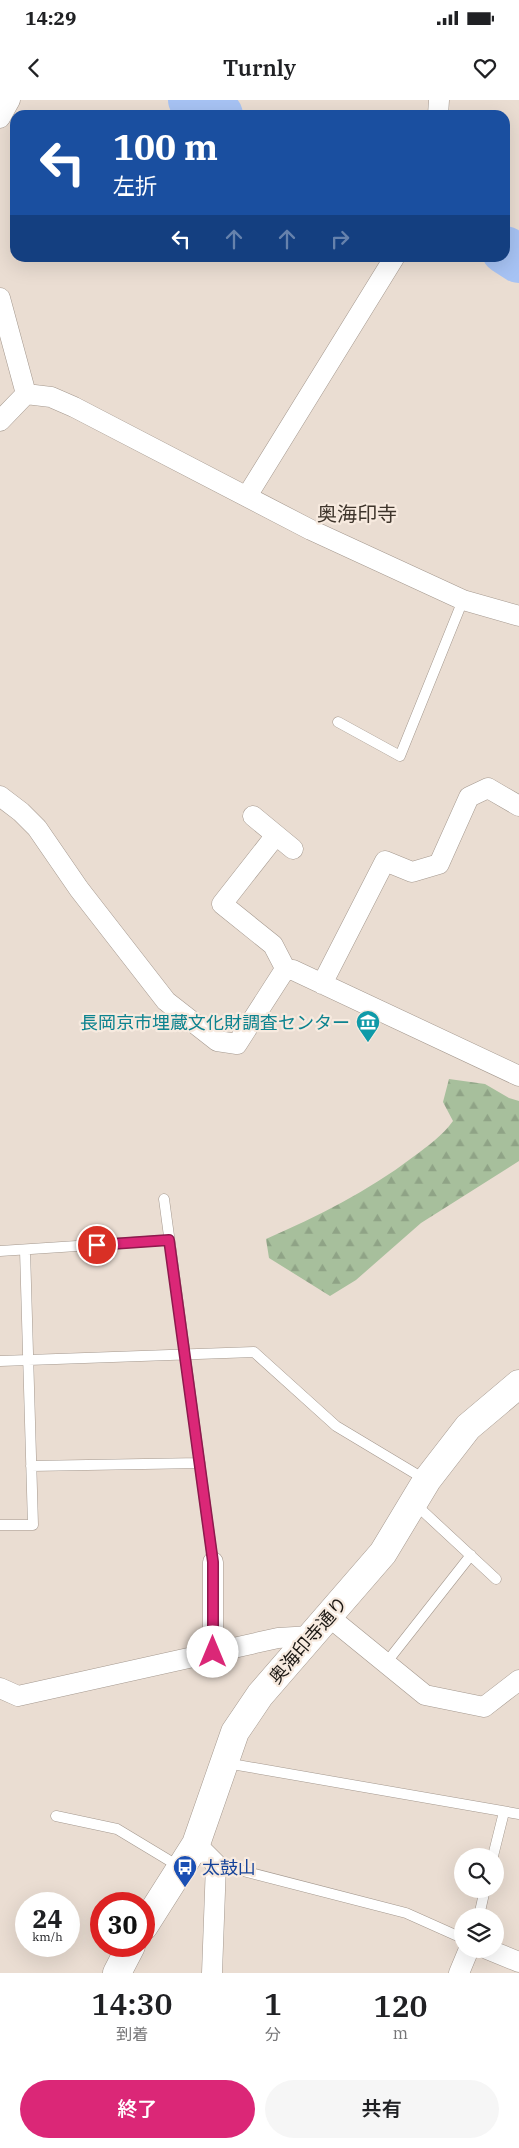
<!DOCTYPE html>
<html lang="ja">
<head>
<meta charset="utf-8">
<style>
  body { margin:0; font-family:"IBM Plex Serif","Noto Sans JP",serif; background:#f6f6f6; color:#202124; height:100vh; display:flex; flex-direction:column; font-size:19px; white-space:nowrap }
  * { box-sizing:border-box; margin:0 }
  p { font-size:16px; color:#757577 }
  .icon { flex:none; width:28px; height:28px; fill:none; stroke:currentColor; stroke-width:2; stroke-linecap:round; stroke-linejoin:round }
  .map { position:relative; height:1873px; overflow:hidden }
  .panel { display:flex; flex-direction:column; background:#fff; flex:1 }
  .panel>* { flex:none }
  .hud { position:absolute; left:10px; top:10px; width:500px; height:152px; border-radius:15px; box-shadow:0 5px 20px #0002; background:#1a4fa0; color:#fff; overflow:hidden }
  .buttons { position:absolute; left:454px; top:1748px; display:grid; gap:10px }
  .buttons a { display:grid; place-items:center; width:50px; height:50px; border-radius:50%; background:#fff; box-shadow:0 5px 20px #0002; font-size:25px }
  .speed { position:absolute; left:15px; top:1792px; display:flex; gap:10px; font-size:25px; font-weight:700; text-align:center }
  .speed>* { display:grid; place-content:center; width:65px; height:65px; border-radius:50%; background:#fff; box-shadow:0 5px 20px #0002; line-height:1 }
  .speed small { font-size:12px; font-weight:400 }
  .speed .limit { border:8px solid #d22; background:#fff; color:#111 }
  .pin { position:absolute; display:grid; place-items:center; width:42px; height:42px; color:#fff; margin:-21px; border:2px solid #fff; border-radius:50%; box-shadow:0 1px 5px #0007 }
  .me { position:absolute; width:55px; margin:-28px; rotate:0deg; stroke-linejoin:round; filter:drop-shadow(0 0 4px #0008) }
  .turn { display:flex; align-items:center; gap:18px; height:105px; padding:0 20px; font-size:22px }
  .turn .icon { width:65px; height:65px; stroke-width:2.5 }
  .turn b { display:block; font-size:35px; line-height:42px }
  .lanes { display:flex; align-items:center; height:48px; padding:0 20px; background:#0003; justify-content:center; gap:25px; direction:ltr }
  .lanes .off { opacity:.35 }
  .eta { display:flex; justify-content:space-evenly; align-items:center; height:85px; text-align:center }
  .eta b { font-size:30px; font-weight:600; line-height:35px }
  .primary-button { display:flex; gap:10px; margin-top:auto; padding:10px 20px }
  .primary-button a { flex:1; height:58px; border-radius:30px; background:#db2777; color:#fff; font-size:20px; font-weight:600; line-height:58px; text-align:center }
  .primary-button a+a { background:#f6f6f6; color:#202124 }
  .status { display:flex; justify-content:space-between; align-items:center; height:35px; padding:0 25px; background:#fff; direction:ltr }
  .status svg { height:14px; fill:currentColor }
  header { display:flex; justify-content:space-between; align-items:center; height:65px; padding:0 20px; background:#fff; font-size:22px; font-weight:600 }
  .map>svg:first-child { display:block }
  .forest { fill:url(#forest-firs) }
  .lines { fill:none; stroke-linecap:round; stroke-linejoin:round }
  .river { stroke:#a7c3f4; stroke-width:48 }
  .lane-casing { stroke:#a4988e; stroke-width:11 }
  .street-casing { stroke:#a4988e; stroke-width:21 }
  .secondary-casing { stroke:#a4988e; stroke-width:29 }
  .lane { stroke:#fff; stroke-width:10 }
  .street { stroke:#fff; stroke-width:20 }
  .secondary { stroke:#fff; stroke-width:28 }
  .route-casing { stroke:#8e194d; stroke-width:12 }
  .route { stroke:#db2777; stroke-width:9 }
  .labels { text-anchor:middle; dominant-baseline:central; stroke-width:4.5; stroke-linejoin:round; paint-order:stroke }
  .culture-label { font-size:18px; fill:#0d838f; stroke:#f7eadf; text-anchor:end }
  .street-label { font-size:18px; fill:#1b1713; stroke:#f7eadf }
  .transit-label { font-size:18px; fill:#164399; stroke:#f7eadf; text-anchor:start }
  .quarter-label { font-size:20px; fill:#3e342b; stroke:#f7eadf }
</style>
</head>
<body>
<div class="status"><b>14:29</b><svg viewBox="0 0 49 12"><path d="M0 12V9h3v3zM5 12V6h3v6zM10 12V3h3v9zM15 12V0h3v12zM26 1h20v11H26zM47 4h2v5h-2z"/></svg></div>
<header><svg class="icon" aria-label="back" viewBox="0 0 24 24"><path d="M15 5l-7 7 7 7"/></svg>Turnly<svg class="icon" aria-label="heart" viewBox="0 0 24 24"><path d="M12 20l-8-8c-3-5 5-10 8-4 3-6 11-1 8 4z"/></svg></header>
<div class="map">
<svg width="519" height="1873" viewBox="0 0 519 1873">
  <defs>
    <pattern id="forest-firs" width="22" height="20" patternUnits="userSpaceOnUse" patternTransform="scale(1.25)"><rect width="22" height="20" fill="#a7bf9c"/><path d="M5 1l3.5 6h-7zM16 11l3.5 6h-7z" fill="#8fa386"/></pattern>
  </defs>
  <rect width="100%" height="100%" fill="#eaddd2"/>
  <!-- forest -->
  <path class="forest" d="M449 979 485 984 509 998 519 1001V1061L421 1123 356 1180 330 1196 269 1158 266 1139C318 1116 367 1092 413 1057 428 1046 442 1036 453 1021L443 1002Z"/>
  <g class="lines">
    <!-- river -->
    <path class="river" d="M192 0 219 15
      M505 150 519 159"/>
    <!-- lane casing -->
    <g class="lane-casing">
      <path id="lane" d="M338 622 400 656 463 500
        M164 1099 213 1462
        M0 1151 169 1140
        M0 1261 254 1252 336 1326 426 1380
        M31 1366 200 1363
        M414 1403 496 1479
        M0 1425H33L25 1150
        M386 1563 471 1455
        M226 1663 519 1714
        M56 1716 117 1729 180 1767
        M493 1756 504 1712
        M216 1764 406 1813 462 1838
        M479 1816 485 1789"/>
    </g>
    <!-- street casing -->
    <g class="street-casing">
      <path id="street" d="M438 15 439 0
        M0 18 10 0
        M0 198 26 294
        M26 294 51 297 74 307 311 430 463 500 519 516
        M0 321 26 294
        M247 396 394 158
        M0 696 21 712 37 728 79 789 166 901 217 941 237 944 282 874 286 870H293L519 976
        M253 716 293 749
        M276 735 222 804 273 845 286 870
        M322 884 385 761 412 772 439 764 469 697 488 688 519 706
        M213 1462V1552
        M328 1516 425 1595 484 1607 519 1580
        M0 1588 18 1596 278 1538 312 1536
        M196 1744 216 1764 212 1873
        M487 1849 519 1862
        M459 1873 469 1849"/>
    </g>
    <!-- secondary casing -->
    <g class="secondary-casing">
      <path id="secondary" d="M144 1826 196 1744 235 1632 260 1595 383 1453 427 1380 468 1327 519 1284
        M117 1873 131 1846"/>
    </g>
    <!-- lane -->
    <use href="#lane" class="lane"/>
    <!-- street -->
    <use href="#street" class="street"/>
    <!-- secondary -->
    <use href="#secondary" class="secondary"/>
  </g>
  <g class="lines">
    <!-- route casing -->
    <g class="route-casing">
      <path id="route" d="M97 1145 169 1140 213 1462V1552"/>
    </g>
    <!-- route -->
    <use href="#route" class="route"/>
  </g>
  <!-- icons -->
  <defs>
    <g id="museum-pin" transform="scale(1.25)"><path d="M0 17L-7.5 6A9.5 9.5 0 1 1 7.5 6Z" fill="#0f9aa8" stroke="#f7eadf"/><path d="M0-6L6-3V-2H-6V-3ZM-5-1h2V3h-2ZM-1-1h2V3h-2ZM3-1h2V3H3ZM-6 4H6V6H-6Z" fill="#fff"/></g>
    <g id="bus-pin" transform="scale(1.25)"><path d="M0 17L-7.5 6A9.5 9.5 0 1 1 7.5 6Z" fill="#1a4fb4" stroke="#f7eadf"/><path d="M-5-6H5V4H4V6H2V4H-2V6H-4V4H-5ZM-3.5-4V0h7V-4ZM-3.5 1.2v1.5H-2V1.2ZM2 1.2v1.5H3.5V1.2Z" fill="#fff"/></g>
  </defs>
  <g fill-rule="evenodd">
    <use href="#museum-pin" x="368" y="922"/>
    <use href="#bus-pin" x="185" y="1767"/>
  </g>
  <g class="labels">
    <!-- culture labels -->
    <g class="culture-label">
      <text x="350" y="922">長岡京市埋蔵文化財調査センター</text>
    </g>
    <!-- street labels -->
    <g class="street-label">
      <text transform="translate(308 1540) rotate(-49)">奥海印寺通り</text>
    </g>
    <!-- transit labels -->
    <g class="transit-label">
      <text x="202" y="1767">太鼓山</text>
    </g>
    <!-- quarter labels -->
    <g class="quarter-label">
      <text x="357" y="413">奥海印寺</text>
    </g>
  </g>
</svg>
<div class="buttons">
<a><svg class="icon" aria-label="search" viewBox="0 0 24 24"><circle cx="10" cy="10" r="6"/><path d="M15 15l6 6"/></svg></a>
<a><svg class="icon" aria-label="layers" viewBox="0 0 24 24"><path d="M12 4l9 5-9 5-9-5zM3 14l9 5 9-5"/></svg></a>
</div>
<div class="speed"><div>24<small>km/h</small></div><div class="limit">30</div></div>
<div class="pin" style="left:97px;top:1145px;background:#d93025"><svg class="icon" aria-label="arrive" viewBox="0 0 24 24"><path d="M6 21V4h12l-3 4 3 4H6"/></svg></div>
<svg class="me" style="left:213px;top:1552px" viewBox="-20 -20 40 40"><circle r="19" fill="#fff"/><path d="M0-13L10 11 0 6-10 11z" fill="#db2777"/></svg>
<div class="hud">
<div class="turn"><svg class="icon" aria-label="left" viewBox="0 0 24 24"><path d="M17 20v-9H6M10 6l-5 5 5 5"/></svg><div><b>100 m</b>左折</div></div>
<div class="lanes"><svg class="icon" aria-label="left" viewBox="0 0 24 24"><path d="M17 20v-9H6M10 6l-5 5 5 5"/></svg><svg class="icon off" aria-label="ahead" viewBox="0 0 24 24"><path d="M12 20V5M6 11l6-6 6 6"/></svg><svg class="icon off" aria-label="ahead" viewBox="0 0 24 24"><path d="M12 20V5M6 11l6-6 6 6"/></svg><svg class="icon off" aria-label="right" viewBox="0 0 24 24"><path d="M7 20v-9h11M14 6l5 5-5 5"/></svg></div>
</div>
</div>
<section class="panel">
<div class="eta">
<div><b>14:30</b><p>到着</p></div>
<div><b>1</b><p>分</p></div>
<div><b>120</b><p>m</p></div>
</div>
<div class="primary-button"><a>終了</a><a>共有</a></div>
</section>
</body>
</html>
